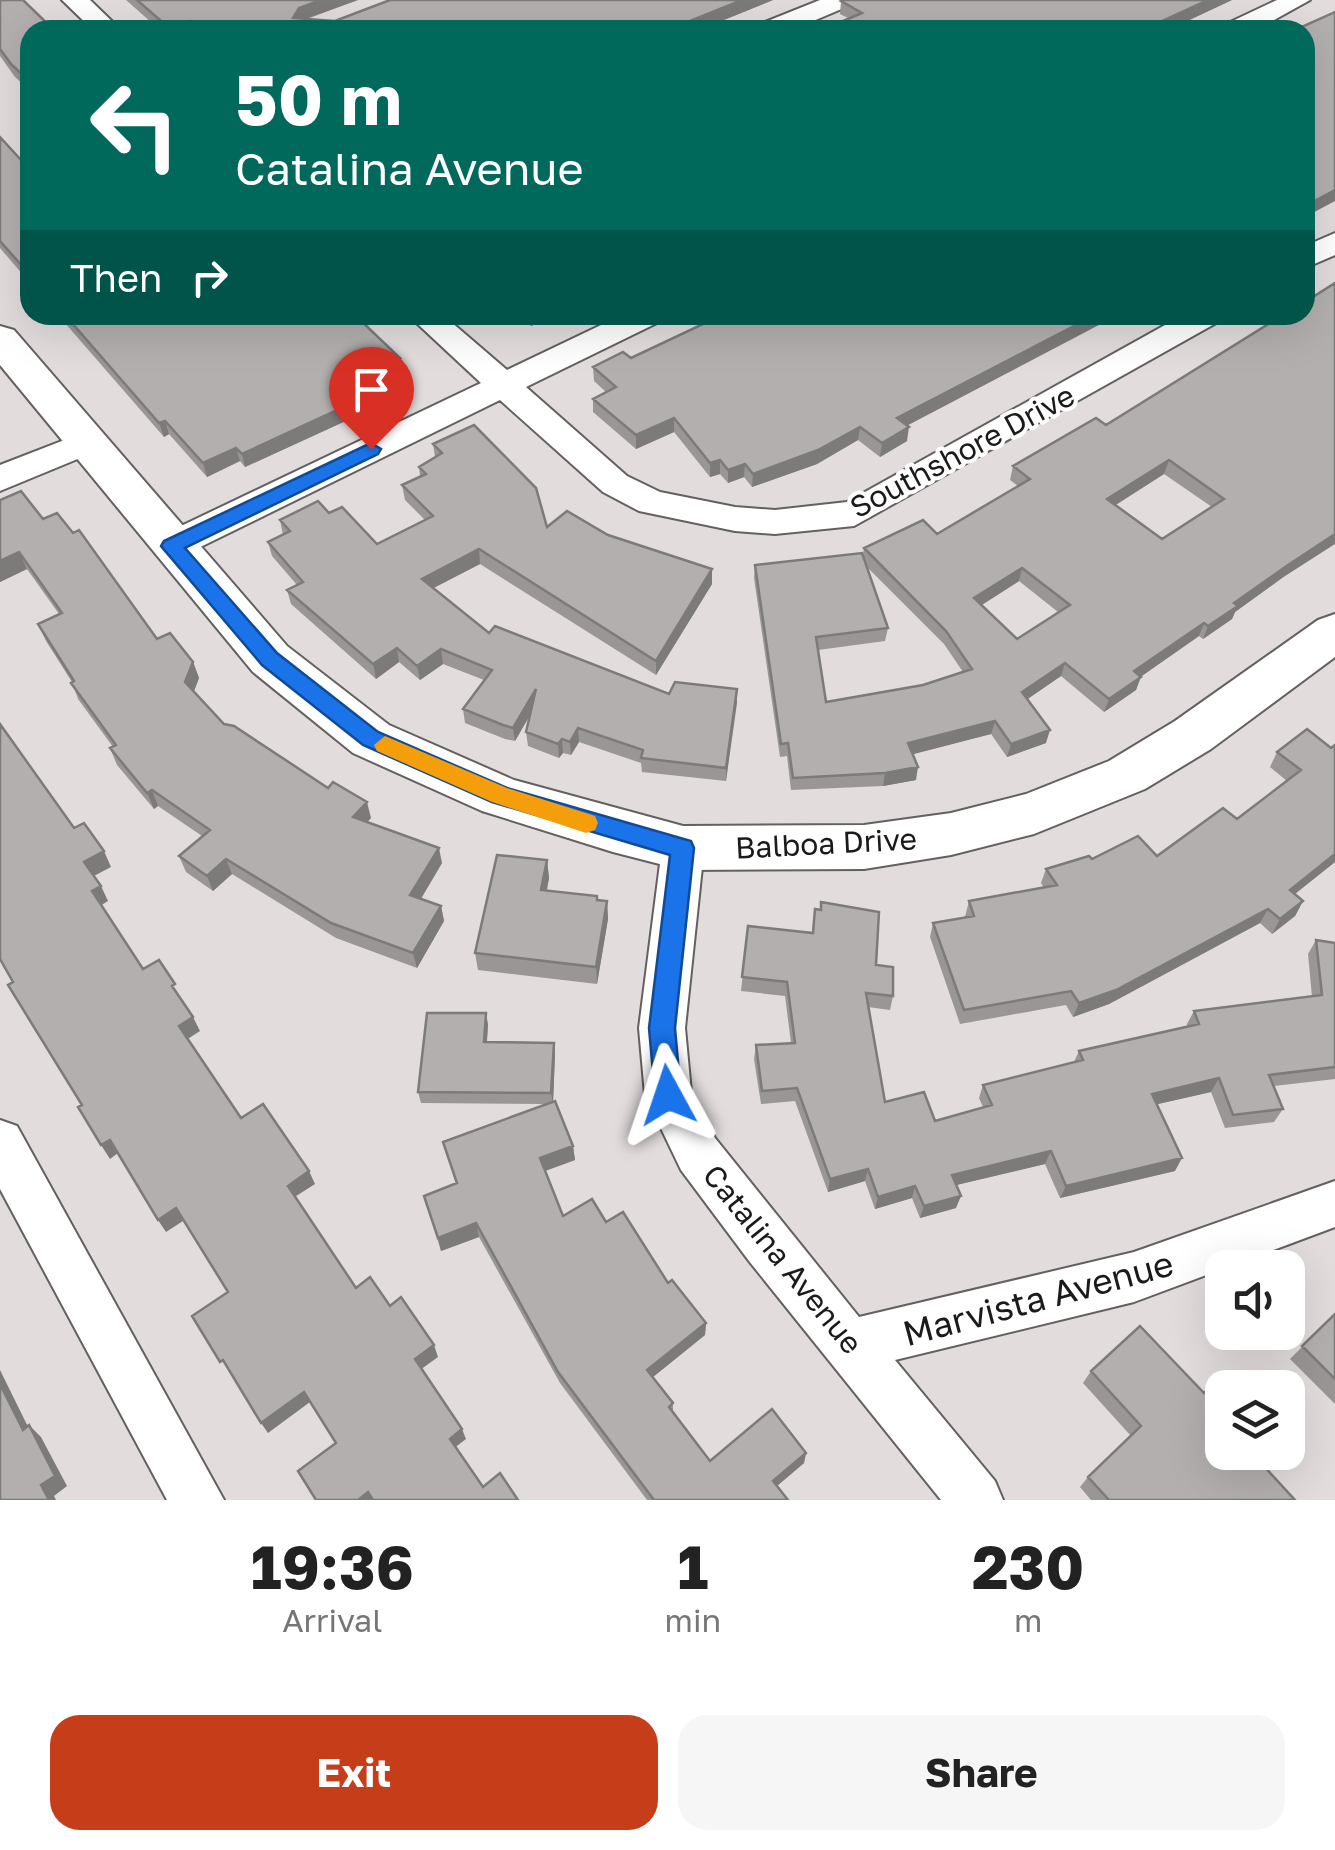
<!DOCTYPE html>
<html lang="en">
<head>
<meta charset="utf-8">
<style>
  body { margin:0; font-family:"Golos Text",sans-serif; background:#f6f6f6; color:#222; height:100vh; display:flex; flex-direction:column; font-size:38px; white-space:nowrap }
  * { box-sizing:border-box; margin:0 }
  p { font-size:32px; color:#767676 }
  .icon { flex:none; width:55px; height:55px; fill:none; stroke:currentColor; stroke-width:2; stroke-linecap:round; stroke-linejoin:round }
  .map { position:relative; height:1500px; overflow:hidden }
  .details { display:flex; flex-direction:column; background:#fff; flex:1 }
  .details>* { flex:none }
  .guide { position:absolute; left:20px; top:20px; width:1295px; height:305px; border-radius:30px; box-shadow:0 10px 40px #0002; background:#00695c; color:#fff; overflow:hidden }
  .controls { position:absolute; left:1205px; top:1250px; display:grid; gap:20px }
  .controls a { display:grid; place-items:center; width:100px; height:100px; border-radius:20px; background:#fff; box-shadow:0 10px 40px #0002; font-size:50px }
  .pin { position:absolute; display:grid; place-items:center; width:85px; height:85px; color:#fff; margin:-102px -42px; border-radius:50% 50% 50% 0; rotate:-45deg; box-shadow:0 0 10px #0007 }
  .pin .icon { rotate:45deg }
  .me { position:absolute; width:110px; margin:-55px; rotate:355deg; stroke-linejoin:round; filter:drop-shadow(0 0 8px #0008) }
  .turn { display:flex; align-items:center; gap:35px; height:210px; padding:0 50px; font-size:45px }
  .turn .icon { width:130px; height:130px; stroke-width:2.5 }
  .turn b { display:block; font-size:70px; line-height:85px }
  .then { display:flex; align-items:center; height:95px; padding:0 50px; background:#0003; gap:20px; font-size:38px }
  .eta { display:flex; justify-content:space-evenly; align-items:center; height:170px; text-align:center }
  .eta b { font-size:60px; font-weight:700; line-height:70px }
  .action { display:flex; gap:20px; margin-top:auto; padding:20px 50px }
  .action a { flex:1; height:115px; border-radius:30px; background:#c63d19; color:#fff; font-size:40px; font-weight:700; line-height:115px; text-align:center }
  .action a+a { background:#f6f6f6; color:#222 }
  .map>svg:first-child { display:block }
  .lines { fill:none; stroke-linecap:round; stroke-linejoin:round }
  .minor-casing { stroke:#64605f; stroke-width:4 }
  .tertiary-casing { stroke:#64605f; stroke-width:4 }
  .minor { fill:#fff; fill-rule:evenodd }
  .tertiary { fill:#fff; fill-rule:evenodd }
  .wall { fill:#9a9696; fill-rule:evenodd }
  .shaded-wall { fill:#7d7a7a }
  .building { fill:#b3afae; stroke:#7d7a7a; stroke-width:2.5; fill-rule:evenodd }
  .route { fill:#1a73e8; stroke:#114b97; stroke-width:2.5 }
  .slow { fill:#f59e0b }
  .labels { text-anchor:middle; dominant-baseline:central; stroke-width:8; stroke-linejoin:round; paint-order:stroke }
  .street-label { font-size:30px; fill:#1b1a19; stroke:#fff }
  .near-street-label { font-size:35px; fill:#1b1a19; stroke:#fff }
</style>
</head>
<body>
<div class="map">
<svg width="1335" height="1500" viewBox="0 0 1335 1500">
  <rect width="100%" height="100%" fill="#e2dddc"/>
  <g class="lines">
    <!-- minor casing -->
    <g class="minor-casing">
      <path id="minor" d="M62 0H90L121 30H93Z
        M820 0H855L851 5 792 30H756L760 24Z
        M1277 0H1310L1256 30H1222L1226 24Z
        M1335 233V255L1305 268V246Z
        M408 315H443L507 370 622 315H664L659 322 526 387 627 476 660 492 735 507 775 510 847 502 1183 315H1223L1218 322 854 526 775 534 735 531 639 511 603 492 500 400 184 555 171 559 158 555 153 546 158 537 481 383Z
        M85 432 97 435 102 443 97 451 0 491V465Z
        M683 831 698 836 704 848 685 1028 691 1092 715 1138 859 1317 1134 1252 1335 1181V1227L1134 1302 895 1360 995 1481 1003 1500H941L749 1261 681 1170 645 1095 639 1028 662 848 668 836Z
        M0 1120 17 1126 224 1500H167L0 1189Z"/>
    </g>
    <!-- tertiary casing -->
    <g class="tertiary-casing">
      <path id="tertiary" d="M0 326 14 330 287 646 389 725 514 780 683 826 864 825 951 813 1026 794 1109 761 1175 721 1318 620 1335 614V657L1211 749 1145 789 1034 834 951 855 864 869 683 870 613 852 482 811 353 753 253 672 0 365Z"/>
    </g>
    <!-- minor -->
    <use href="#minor" class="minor"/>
    <!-- tertiary -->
    <use href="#tertiary" class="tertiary"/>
  </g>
  <!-- wall -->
  <path class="wall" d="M0 0 30 30V91L15 77 0 56Z
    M126 0H358L307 19 335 21 390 0H773L699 30H160Z
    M1232 0 1168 30H822L848 18 840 14 841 1Z
    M0 137 30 170V283L0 248Z
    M58 315H355L402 371 378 382 387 402 245 467 240 461 207 477 169 434 164 437Z
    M482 315H511L492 324Z
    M518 315H554L531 326Z
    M1283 315 1282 578 1235 612 1232 619 1203 639 1199 636 1140 677 1136 690 1104 712 1061 676 1027 699 1046 743 1007 757 991 734 913 754 916 780 883 786 791 790 787 756 780 757 754 578 755 565 863 554 864 548 937 534 1018 486 1010 480 1013 466 1106 425ZM1164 474 1212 507 1162 539 1116 505ZM867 567 944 644 963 672 923 685 826 702 818 650 885 641 888 628ZM1019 581 1058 612 1017 639 981 605Z
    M593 367 907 425V441L880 457 858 440 817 464 752 487 744 477 728 483 720 474 710 477 674 432 636 449 593 412V399L606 392 594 381Z
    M433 444 547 527 608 535 712 569V584L656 675 480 564 433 588 489 633 669 694 737 689 726 781 642 772 641 763 579 742 571 755 563 753 559 758 528 746 526 732 530 715 515 741 505 739 465 723 463 709 484 680 443 664 420 680 399 662 376 679 291 604 287 590 297 585 272 556 268 542 283 535 280 520 329 513 377 544 425 520 405 500 402 485 420 476 419 467 435 457Z
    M0 500 43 519 157 639 193 662 199 678 194 691 224 724 371 818 367 822 442 863 421 899 441 906 444 921 417 968 336 938 232 874 213 891 186 872 179 856 202 836 158 806 154 809 117 765 110 748 113 747 78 699 72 682 46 641 38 624 59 614 27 569 0 582Z
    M1307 729 1335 862 1295 894 1303 901 1295 916 1272 934 1260 923 1109 1004 1073 1017 1066 1005 960 1024 930 937 933 923 965 917 969 901 1044 888 1041 883 1046 869 1092 859 1157 856 1237 819 1287 781 1270 767 1277 752Z
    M547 860 549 878 547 891 607 901 608 919 597 984 478 970 475 953Z
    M815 909 876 965 893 996 890 1010 868 1007 885 1102 935 1121 983 1107 979 1098 983 1085 1074 1062 1079 1051 1187 1026V1024L1194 1011 1312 997 1308 954 1316 940 1335 943V1079L1274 1086 1283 1109 1274 1122 1225 1128 1211 1092 1157 1104 1175 1171 1060 1198 1045 1164 956 1185V1208L920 1218 912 1198 875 1209 865 1181 828 1192 795 1101 761 1104 754 1059 756 1045 791 1043 785 996 741 991 748 926 812 933Z
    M488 1024 487 1042 554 1043 555 1054 553 1102 573 1146 575 1160 545 1171 563 1216 606 1222 706 1323 705 1335 653 1377 673 1403V1412L710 1461 806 1453 804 1463 777 1486 788 1500H647L560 1383 479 1237 441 1251 424 1196 456 1184 443 1142 546 1104 421 1103 418 1092Z
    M1335 1314V1404L1290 1359Z
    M1091 1371 1222 1452 1295 1500H1091L1080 1487 1088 1477 1131 1436 1083 1383Z"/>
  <!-- shaded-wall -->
  <path class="shaded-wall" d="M321 0H358L302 20 293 18 299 8Z
    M742 0H773L699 30H668Z
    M1208 0H1232L1168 30H1143Z
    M190 21 193 30H169L168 27Z
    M1335 190V201L1305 217V206Z
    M491 315H511L492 324Z
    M530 315H554L531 326Z
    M1095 315H1118L895 432 897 418Z
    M400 358 402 371 371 386 368 372Z
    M385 388 387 402 245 467 242 454Z
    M674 418V432L636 449V435Z
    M165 421 169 434 164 437 159 423Z
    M860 427 858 440 817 464 752 487 753 474Z
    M909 427 907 441 880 457 882 443Z
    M236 448 240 461 207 477 203 463Z
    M720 460V474L710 477V463Z
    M1169 460 1164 474 1104 512 1107 499Z
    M745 464 744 477 728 483V470Z
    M1335 534V544L1282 578 1235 612 1232 619 1203 639 1208 626 1234 603 1288 565Z
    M479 549 480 564 424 593 422 579Z
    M19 552 27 569 0 582V561Z
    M1022 568 1019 581 971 612 974 598Z
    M712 569V584L656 675V661Z
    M1204 623 1199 636 1129 685 1134 671Z
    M397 648 399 662 376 679 373 664Z
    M441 649 443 664 420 680 417 666Z
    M193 662 199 678 191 699 185 682Z
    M1065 663 1061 676 1019 705 1022 692Z
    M1141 677 1136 690 1104 712 1109 699Z
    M536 689 537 703 515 741 513 728Z
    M737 689V703L726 781V768Z
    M995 721 991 734 906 756 908 743Z
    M578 728 579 742 571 755 570 742Z
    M1050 730 1046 743 1007 757 1011 744Z
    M562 739 563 753 559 758 558 744Z
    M918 767 916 780 883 786 885 773Z
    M152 790 158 806 154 809 147 793Z
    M367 802 371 818 357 833 353 817Z
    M439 848 442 863 414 910 410 895Z
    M104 851 111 867 92 877 84 862Z
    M1335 854V862L1282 904 1290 890Z
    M226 859 232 874 213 891 207 876Z
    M547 860 549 878 543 907 541 890Z
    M101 886 108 901 100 906 92 891Z
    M607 901 608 919 597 984 596 967Z
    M1303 901 1295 916 1272 934 1280 919Z
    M441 906 444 921 417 968 413 953Z
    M1268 909 1260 923 1109 1004 1073 1017 1079 1003Z
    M486 1013 488 1024 486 1053 484 1042Z
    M193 1017 200 1031 186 1040 179 1026Z
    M554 1043 555 1054 553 1104 551 1093Z
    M1219 1078 1211 1092 1145 1107 1152 1094Z
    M110 1140 118 1153 110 1159 101 1145Z
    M573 1146 575 1160 542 1172 540 1158Z
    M1051 1151 1045 1164 948 1187 952 1175Z
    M1182 1158 1175 1171 1060 1198 1066 1186Z
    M868 1169 865 1181 828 1192 830 1179Z
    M309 1171 315 1184 293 1198 288 1186Z
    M915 1186 912 1198 875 1209 878 1197Z
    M961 1196 956 1208 920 1218 924 1206Z
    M176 1208 183 1221 166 1232 158 1220Z
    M476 1223 479 1237 441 1251 438 1238Z
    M706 1323 705 1335 648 1381 647 1370Z
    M434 1345 438 1357 420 1370 415 1359Z
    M0 1370 35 1441 23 1430 0 1384Z
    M304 1392 310 1402 268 1433 261 1423Z
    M29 1425 41 1437 67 1486 54 1496 56 1500H49L41 1485Z
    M462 1429 466 1439 453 1449 450 1439Z
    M806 1453 804 1463 771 1491 773 1481Z
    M368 1492 372 1500H358Z"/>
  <!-- building -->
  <path class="building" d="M0 0H23L54 30H30V82L11 64 0 49Z
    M137 0H321L299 8 293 18 335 21 390 0H742L668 30H201L190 21 168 27Z
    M843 0H1208L1143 30H822L862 13 841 1Z
    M1335 12V190L1305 206V30H1295Z
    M0 137 30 170V275L0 241Z
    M1335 283V534L1288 565 1234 603 1238 606 1208 626 1204 623 1134 671 1141 677 1109 699 1065 663 1022 692 1050 730 1011 744 995 721 908 743 918 767 885 773 793 778 788 743 781 744 755 565 862 553 888 628 816 637 826 702 923 685 972 669 946 631 864 548 923 520 937 534 1030 479 1013 466 1096 418 1106 425 1283 315H1305V302ZM1169 460 1224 499 1162 539 1107 499ZM1022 568 1070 605 1017 639 974 598Z
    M65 315H355L400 358 368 372 385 388 242 454 236 448 203 463 165 421 159 423Z
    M722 315H1095L897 418 909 427 882 443 860 427 818 450 753 474 745 464 728 470 720 460 710 463 674 418 636 435 593 399 616 387 593 367 623 352 631 358Z
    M474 425 536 488 547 527 567 511 608 535 712 569 656 661 479 549 422 579 489 633 495 626 669 694 675 682 737 689 726 768 641 758 643 750 578 728 570 742 562 739 558 744 526 732 536 689 513 728 503 725 463 709 492 670 441 649 417 666 397 648 373 664 287 590 303 582 268 542 290 531 280 520 318 501 329 513 342 507 377 544 433 516 402 485 426 474 419 467 442 453 433 444Z
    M21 491 43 519 57 513 73 533 79 530 157 639 170 633 193 662 185 682 224 724 234 726 328 788 333 782 367 802 353 817 439 848 410 895 441 906 413 953 331 923 226 859 207 876 179 856 210 830 152 790 147 793 110 748 116 745 71 683 74 681 38 624 62 613 19 552 0 561V500Z
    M0 724 74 828 84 823 104 851 84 862 101 886 92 891 143 969 159 960 175 984 172 986 193 1017 179 1026 241 1118 263 1104 309 1171 288 1186 356 1288 370 1277 390 1306 401 1297 434 1345 415 1359 462 1429 450 1439 483 1487 500 1473 518 1500H373L368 1492 358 1500H316L298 1471 336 1443 304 1392 261 1423 223 1360 220 1362 192 1316 228 1292 176 1208 158 1220 110 1140 101 1145 78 1107 82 1105 8 985 13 982 0 959Z
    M1307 729 1331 748 1335 745V854L1290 890 1303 901 1280 919 1268 909 1116 990 1079 1003 1071 991 964 1010 933 923 974 916 969 901 1057 885 1046 869 1089 856 1092 859 1138 836 1157 856 1223 808 1237 819 1301 770 1277 752Z
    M497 855 547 860 541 890 597 896V900L607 901 596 967 475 953Z
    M821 902 879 912 876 965 893 967V996L866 993 885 1102 924 1092 935 1121 992 1105 983 1085 1083 1060 1079 1051 1199 1024 1194 1011 1322 995 1316 940 1335 943V1067L1269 1075 1283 1109 1233 1115 1219 1078 1152 1094 1182 1158 1066 1186 1051 1151 952 1175 961 1196 924 1206 915 1186 878 1197 868 1169 830 1179 797 1088 762 1091 756 1045 795 1043 787 982 742 977 748 926 813 933 815 909 821 910Z
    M427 1013H486L484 1042 554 1043 551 1093 418 1092Z
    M555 1101 573 1146 540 1158 563 1216 592 1199 606 1222 623 1212 668 1283 672 1280 706 1323 647 1370 673 1403 669 1407 710 1461 772 1409 806 1453 773 1481 788 1500H654L558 1372 476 1223 438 1238 424 1196 457 1183 443 1142Z
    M1335 1314V1379L1302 1346Z
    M1140 1326 1204 1393 1219 1379 1227 1388H1222V1452H1251L1295 1500H1109L1088 1477 1141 1426 1091 1371Z
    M0 1384 23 1430 29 1425 55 1476 41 1485 49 1500H0Z"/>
  <!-- route -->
  <path class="route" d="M371 443 381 449 378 454 185 548 277 653 378 732 507 788 691 841 694 848 675 1028 681 1095 677 1104 668 1107 659 1104 655 1095 649 1028 670 855 492 802 363 745 262 665 161 546 164 541Z"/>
  <!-- slow -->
  <path class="slow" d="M385 736 507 788 595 816 598 823 595 830 586 833 492 802 377 751 374 745Z"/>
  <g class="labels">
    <!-- street labels -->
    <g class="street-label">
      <text transform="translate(962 451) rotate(-28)">Southshore Drive</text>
      <text transform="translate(826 843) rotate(-3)">Balboa Drive</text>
      <text transform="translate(783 1259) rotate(51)">Catalina Avenue</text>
    </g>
    <!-- near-street labels -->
    <g class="near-street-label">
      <text transform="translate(1038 1298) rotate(-15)">Marvista Avenue</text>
    </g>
  </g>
</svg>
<div class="controls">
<a><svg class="icon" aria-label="sound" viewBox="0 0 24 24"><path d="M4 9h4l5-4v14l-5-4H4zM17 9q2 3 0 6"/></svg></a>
<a><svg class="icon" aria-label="layers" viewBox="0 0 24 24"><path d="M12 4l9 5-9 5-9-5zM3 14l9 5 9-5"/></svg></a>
</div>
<div class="pin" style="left:371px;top:449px;background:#d93025"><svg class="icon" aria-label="arrive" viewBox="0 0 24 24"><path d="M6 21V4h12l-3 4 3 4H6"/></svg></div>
<svg class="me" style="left:668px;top:1095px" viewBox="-20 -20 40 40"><path d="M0-17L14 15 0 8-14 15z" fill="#1a73e8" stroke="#fff" stroke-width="4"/></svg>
<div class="guide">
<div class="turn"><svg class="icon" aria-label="left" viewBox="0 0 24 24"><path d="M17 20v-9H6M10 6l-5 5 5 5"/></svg><div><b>50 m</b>Catalina Avenue</div></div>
<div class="then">Then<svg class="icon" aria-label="right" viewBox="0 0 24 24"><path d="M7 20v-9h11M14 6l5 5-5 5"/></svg></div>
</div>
</div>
<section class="details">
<div class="eta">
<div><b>19:36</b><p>Arrival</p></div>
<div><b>1</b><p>min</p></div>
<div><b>230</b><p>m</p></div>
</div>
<div class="action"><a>Exit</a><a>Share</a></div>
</section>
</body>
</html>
